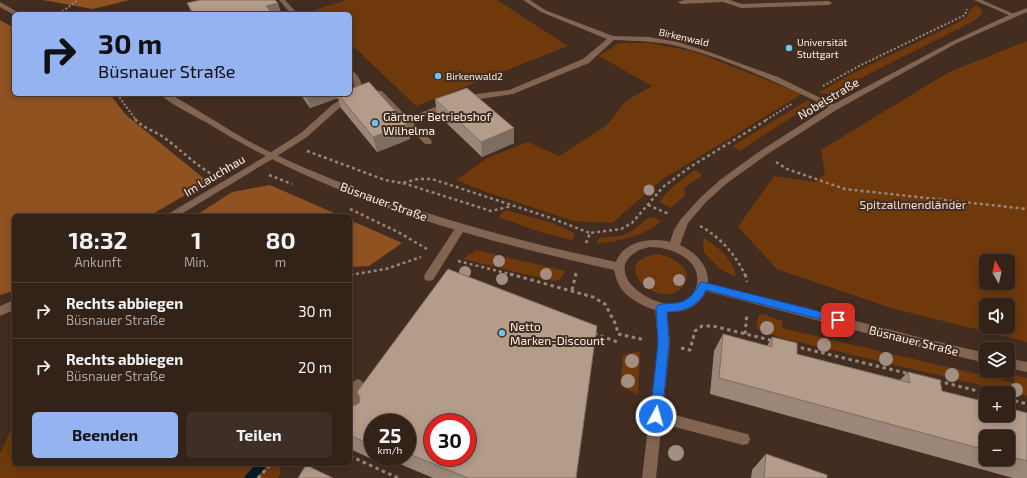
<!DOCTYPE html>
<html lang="de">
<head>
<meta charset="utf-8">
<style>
  body { margin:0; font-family:"Exo 2",sans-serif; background:#3d2f25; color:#f1f3f6; height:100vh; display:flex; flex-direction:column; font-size:15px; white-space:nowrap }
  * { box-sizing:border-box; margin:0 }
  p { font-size:13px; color:#a8a4a2 }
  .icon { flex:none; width:22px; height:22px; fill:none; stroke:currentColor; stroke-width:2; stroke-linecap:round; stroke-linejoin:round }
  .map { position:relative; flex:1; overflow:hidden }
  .details { position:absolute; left:12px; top:214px; width:340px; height:252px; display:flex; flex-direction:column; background:#322218; border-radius:6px; box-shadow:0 2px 10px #0003,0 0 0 1px #4d3f37 }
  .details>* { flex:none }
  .guide { position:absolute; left:12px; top:12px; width:340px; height:84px; border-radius:6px; box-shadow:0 2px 10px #0003,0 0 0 1px #4d3f37; background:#95b2f1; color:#111; overflow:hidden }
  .needle { width:26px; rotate:351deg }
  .fabs { position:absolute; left:979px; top:254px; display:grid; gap:8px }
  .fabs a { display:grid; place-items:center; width:36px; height:36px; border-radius:6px; background:#322218; box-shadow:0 2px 10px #0003,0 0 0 1px #4d3f37; font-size:20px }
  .speed { position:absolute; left:364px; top:414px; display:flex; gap:8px; font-size:20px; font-weight:700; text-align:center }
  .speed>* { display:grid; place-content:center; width:52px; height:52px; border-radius:50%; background:#322218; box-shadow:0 2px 10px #0003,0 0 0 1px #4d3f37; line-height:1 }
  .speed small { font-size:10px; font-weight:400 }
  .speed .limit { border:6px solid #d22; background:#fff; color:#111 }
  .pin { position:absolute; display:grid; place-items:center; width:34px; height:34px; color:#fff; margin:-17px; border-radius:8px; box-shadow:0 2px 6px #0006 }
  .me { position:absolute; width:44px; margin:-22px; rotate:6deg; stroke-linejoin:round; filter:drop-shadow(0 0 3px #0008) }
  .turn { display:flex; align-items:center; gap:14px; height:84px; padding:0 20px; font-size:18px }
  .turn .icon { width:52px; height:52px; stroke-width:2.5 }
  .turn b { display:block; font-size:28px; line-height:34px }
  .eta { display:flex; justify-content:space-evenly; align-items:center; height:68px; text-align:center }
  .eta b { font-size:24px; font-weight:700; line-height:28px }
  .action { display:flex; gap:8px; margin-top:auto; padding:8px 20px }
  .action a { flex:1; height:46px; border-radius:6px; background:#95b2f1; color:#111; font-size:16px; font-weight:700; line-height:46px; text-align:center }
  .action a+a { background:#3d2f25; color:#f1f3f6 }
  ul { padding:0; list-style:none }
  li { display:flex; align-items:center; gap:12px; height:56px; padding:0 20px; border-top:1px solid #4d3f37 }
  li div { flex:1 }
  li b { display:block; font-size:15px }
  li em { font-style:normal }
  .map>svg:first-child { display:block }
  .green { fill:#6f390b; fill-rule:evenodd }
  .forest { fill:#905221 }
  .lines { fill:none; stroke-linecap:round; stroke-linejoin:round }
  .stream { fill:#031c2a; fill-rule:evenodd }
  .path-far2 { stroke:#97867b; stroke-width:2; stroke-dasharray:2 2; stroke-linecap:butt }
  .path-far1 { stroke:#97867b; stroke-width:2.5; stroke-dasharray:3 3; stroke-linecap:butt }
  .path { stroke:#97867b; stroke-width:3; stroke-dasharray:3.5 3.5; stroke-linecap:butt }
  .service { fill:#816451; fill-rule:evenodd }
  .minor { fill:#816451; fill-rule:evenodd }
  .tertiary { fill:#816451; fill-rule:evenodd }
  .tree { fill:#a38f82 }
  .wall { fill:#9b8678; fill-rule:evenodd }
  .shaded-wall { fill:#7e6d61 }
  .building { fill:#b49c8b; stroke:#7e6d61; fill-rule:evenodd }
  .route { fill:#1a73e8; stroke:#114b97 }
  .poi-dot { fill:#6fc2f4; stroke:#422d20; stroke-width:1.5 }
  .labels { text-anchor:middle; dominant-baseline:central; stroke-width:4; stroke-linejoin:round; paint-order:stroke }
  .far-street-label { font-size:10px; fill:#fef1e8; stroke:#422d20 }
  .far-poi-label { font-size:10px; fill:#fef1e8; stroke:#422d20; text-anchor:start }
  .street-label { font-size:12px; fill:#fef1e8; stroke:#422d20 }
  .poi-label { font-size:12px; fill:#fef1e8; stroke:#422d20; text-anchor:start }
  .park-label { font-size:12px; fill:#f2dfd2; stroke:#422d20 }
</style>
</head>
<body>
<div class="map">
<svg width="1027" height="478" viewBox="0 0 1027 478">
  <rect width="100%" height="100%" fill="#422d20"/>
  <!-- green -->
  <path class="green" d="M347 0H497L568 46 416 106 350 43V14H320L315 10Z
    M976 5 982 10 981 15 972 22 829 94 818 93 853 73 959 22 968 16 969 11Z
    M1027 41V342L891 308 777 269 738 227 774 176 816 182 825 173 821 150 949 72ZM986 261H1008V283H986ZM986 305H1008V327H986Z
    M619 43H650L696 52 802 94 663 179 612 223 573 221 486 192 456 180 487 158 528 142 559 156 606 126 626 101 652 86 599 56Z
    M808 100 812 104 740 151 732 146Z
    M695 170 703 175 684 188 685 196 670 208 660 202C666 189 684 179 695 170Z
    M505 210 553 223 574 233 573 240 543 233 498 217Z
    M651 217 661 221C644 236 619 242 597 243L599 238C609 237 622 237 630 232 638 227 642 221 651 217Z
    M703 237C717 246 734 260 736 277L720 269 704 253Z
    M477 250 565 271 561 279 554 281 463 259Z
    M658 254C671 256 696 269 683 286 672 302 643 292 637 276 630 262 646 255 658 254Z
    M763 314 782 321V328L1015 383 1013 375 1027 378V396L781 338 758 329 756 327 759 315Z
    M640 351 638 394 620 386 623 355Z
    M14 423V464H281L280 474 277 478H0V454Z"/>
  <!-- forest -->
  <path class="forest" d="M43 0H129L93 9Z
    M0 20 14 28V94H110L125 114 208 182 149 216H14V291L0 295Z
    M270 185 341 216H195L232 192Z
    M350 220 402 243 369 266 350 267Z"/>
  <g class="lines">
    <!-- stream -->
    <path class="stream" d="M256 464H268L266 467 256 478H244L246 475Z"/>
    <!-- path-far2 -->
    <path class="path-far2" d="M59 14 78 0
      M823 86 861 65 965 15 967 9
      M117 94 136 120
      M766 120 793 103"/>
    <!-- path-far1 -->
    <path class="path-far1" d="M135 119C144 129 156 131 166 139 182 151 195 164 211 174
      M307 151 385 180 402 183 418 179H432L548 217 590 233
      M776 162 787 169 845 189 1027 209
      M269 175 292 184
      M403 183 491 211 512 206
      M648 205 669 214
      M350 209 398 232 427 249
      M700 226C720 237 736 255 745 275
      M586 243 590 233 621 229 632 223 663 187 690 167 768 119
      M458 261 514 275
      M350 275 386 269 421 257
      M575 275 576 273"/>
    <!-- path -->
    <path class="path" d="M510 274 593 297 605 304 616 325 618 334 645 340
      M745 274 747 282
      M350 275 355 274
      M572 290 576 274
      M594 333 617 342
      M745 334 747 314
      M794 346 910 374
      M681 348 690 350 695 331 702 326H713L774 341
      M938 381 986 393
      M1008 399 1027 404
      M350 456 398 478
      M258 478 271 464"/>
    <!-- service -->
    <path class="service" d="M279 0H285L298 14H291Z
      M523 0H530L545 10 613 36 649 37 678 42 709 52 778 77 839 107 835 109H832C784 86 729 59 677 46 656 41 635 41 614 40L589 63 513 94 460 102V98L476 94 509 90 583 59 607 39 541 12Z
      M684 0H730L742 4 829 1 832 3 829 5 741 8 723 2 681 4 678 2Z
      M350 70C358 73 361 81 363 89L382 91 408 118 445 103H451V107L412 122 431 140 432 142 431 144H425L377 95 362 92 338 109 307 137 274 158H268L267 156 268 154 301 133 332 105 355 90 353 80 350 77Z
      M461 223 466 227 433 280 429 281 425 280 424 277 425 274 458 224Z
      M358 379 362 381 364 385 361 407 367 417 366 421 361 423C346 417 348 393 354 381Z
      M656 410 743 433 748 434 750 439 748 444 743 445 656 422 651 420 650 416 651 412Z"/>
    <!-- minor -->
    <path class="minor" d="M974 0H982L1016 15 1011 16Z
      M271 153 275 156 274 158 178 216H166L168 214Z
      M14 300V310L0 316V306Z
      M661 303 665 305 667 308 670 343 656 478H642L658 343 655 308 657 305Z"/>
    <!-- tertiary -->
    <path class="tertiary" d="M0 2 19 13 20 14 14 15 0 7Z
      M1027 8V12L957 43 838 109 766 155 726 184 706 202 688 223 680 245C695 252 709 265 708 283L926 339 986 353V363L926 349 706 291C692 323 647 314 626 294 619 288 616 279 614 270 475 239 331 200 209 124 197 117 168 103 160 94H170C205 114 238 137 274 154 383 205 499 237 616 262 623 241 652 237 670 242L674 230 681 219 700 198 720 180 760 151 832 105 953 41 1011 14ZM650 247C671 247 701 259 697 284 696 290 691 298 685 301 658 315 600 274 636 252 640 249 646 248 650 247Z
      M1008 358 1027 362V372L1008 368Z"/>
  </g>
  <!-- trees -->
  <g class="tree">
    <circle cx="649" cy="190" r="5.5"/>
    <circle cx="499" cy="261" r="6"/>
    <circle cx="465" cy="272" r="6"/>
    <circle cx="546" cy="274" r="6"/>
    <circle cx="502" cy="279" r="6"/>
    <circle cx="679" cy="280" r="6"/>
    <circle cx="649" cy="283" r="6"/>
    <circle cx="767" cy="328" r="7"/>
    <circle cx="824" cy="345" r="7"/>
    <circle cx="886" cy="359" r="7"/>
    <circle cx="632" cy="361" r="7"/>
    <circle cx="952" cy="375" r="7"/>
    <circle cx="628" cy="381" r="7"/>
    <circle cx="1016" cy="390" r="7"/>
    <circle cx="676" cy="453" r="8"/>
  </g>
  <!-- wall -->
  <path class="wall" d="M187 3 281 12 273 14H192Z
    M300 94H350L407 124 410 139 377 152 341 108 338 98 310 108Z
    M435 99 514 143 482 157 437 114Z
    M723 334 767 346 772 337 797 354 900 380 908 372 942 391 1027 413V478H1013L710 394 714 351ZM986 437H1008V459H986Z
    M357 392 576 478H433L388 459 385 465 350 449V405L353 406 359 403 360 399ZM373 423H407V457H373Z
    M766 454 827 478H751L752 470Z"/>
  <!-- shaded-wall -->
  <path class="shaded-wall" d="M278 3 281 12 273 14 266 6Z
    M320 94H337L338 98 310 108 307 98Z
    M407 124 410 139 377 152 373 137Z
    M514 128V143L482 157 481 142Z
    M381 457H387L388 459 385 465Z"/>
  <!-- building -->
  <path class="building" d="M200 0H275L278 3 266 6 273 14H194L187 3Z
    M369 82 407 124 373 137 338 94H350V89Z
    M467 88 514 128 481 142 435 99Z
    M304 94H320L307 98Z
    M448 269 597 326 576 478H468L407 453V423H373V446L350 435V405L353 406 359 403 360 398 357 392ZM433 423H467V457H433Z
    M723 334 772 347V337L797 343V354L910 383 908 372 940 380 942 391 986 402V415H1008V408L1027 413V461L1008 456V437H986V450L719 378Z
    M766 454 827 475V478H764Z
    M306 465 333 478H298Z"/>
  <!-- route -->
  <path class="route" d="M703 282 838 316 841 317 843 320 841 323 838 324 706 290C699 306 684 312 667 312L669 343 662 416 660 420 656 421 652 420 650 416 658 343 656 308 658 305C663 303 668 304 674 303 687 303 694 294 700 283Z"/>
  <!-- markers -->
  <g class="poi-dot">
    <circle cx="789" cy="48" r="4"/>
    <circle cx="438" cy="76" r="4"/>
    <circle cx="375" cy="123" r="4"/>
    <circle cx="502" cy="333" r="4"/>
  </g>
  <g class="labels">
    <!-- far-street labels -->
    <g class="far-street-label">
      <text transform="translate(684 37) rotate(13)">Birkenwald</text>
    </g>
    <!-- far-poi labels -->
    <g class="far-poi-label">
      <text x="797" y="42">Universität<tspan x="797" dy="12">Stuttgart</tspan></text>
      <text x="446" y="76">Birkenwald2</text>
    </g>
    <!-- street labels -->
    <g class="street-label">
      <text transform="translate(828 98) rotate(-31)">Nobelstraße</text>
      <text transform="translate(214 175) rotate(-31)">Im Lauchhau</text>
      <text transform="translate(384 201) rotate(20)">Büsnauer Straße</text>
      <text transform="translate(914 340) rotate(14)">Büsnauer Straße</text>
    </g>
    <!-- poi labels -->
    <g class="poi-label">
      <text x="383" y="116">Gärtner Betriebshof<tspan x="383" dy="14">Wilhelma</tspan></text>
      <text x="510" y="326">Netto<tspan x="510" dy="14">Marken-Discount</tspan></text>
    </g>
    <!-- park labels -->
    <g class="park-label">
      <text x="913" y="204">Spitzallmendländer</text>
    </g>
  </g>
</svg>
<div class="fabs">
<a><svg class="needle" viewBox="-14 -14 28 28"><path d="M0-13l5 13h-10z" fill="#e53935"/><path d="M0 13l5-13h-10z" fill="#a8a4a2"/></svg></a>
<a><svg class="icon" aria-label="sound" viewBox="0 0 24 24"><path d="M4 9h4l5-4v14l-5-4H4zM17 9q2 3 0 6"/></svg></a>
<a><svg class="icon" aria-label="layers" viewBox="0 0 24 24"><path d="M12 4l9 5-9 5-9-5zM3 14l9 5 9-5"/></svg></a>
<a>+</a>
<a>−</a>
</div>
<div class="speed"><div>25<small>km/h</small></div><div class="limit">30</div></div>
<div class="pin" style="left:838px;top:320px;background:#d93025"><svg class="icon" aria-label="arrive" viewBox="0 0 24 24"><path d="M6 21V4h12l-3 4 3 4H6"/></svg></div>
<svg class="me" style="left:656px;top:416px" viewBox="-20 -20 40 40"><circle r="17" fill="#1a73e8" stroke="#fff" stroke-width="3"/><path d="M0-11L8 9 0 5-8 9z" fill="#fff"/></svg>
<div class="guide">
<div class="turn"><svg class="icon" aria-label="right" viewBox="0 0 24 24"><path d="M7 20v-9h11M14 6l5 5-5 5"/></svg><div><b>30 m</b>Büsnauer Straße</div></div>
</div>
<section class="details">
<div class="eta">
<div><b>18:32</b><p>Ankunft</p></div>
<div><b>1</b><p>Min.</p></div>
<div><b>80</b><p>m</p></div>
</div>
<ul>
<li><svg class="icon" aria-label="right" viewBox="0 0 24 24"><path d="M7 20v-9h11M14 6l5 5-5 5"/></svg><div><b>Rechts abbiegen</b><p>Büsnauer Straße</p></div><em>30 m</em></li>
<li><svg class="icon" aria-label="right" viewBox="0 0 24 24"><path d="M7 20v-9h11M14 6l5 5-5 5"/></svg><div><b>Rechts abbiegen</b><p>Büsnauer Straße</p></div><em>20 m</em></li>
</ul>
<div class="action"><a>Beenden</a><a>Teilen</a></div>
</section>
</div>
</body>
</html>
